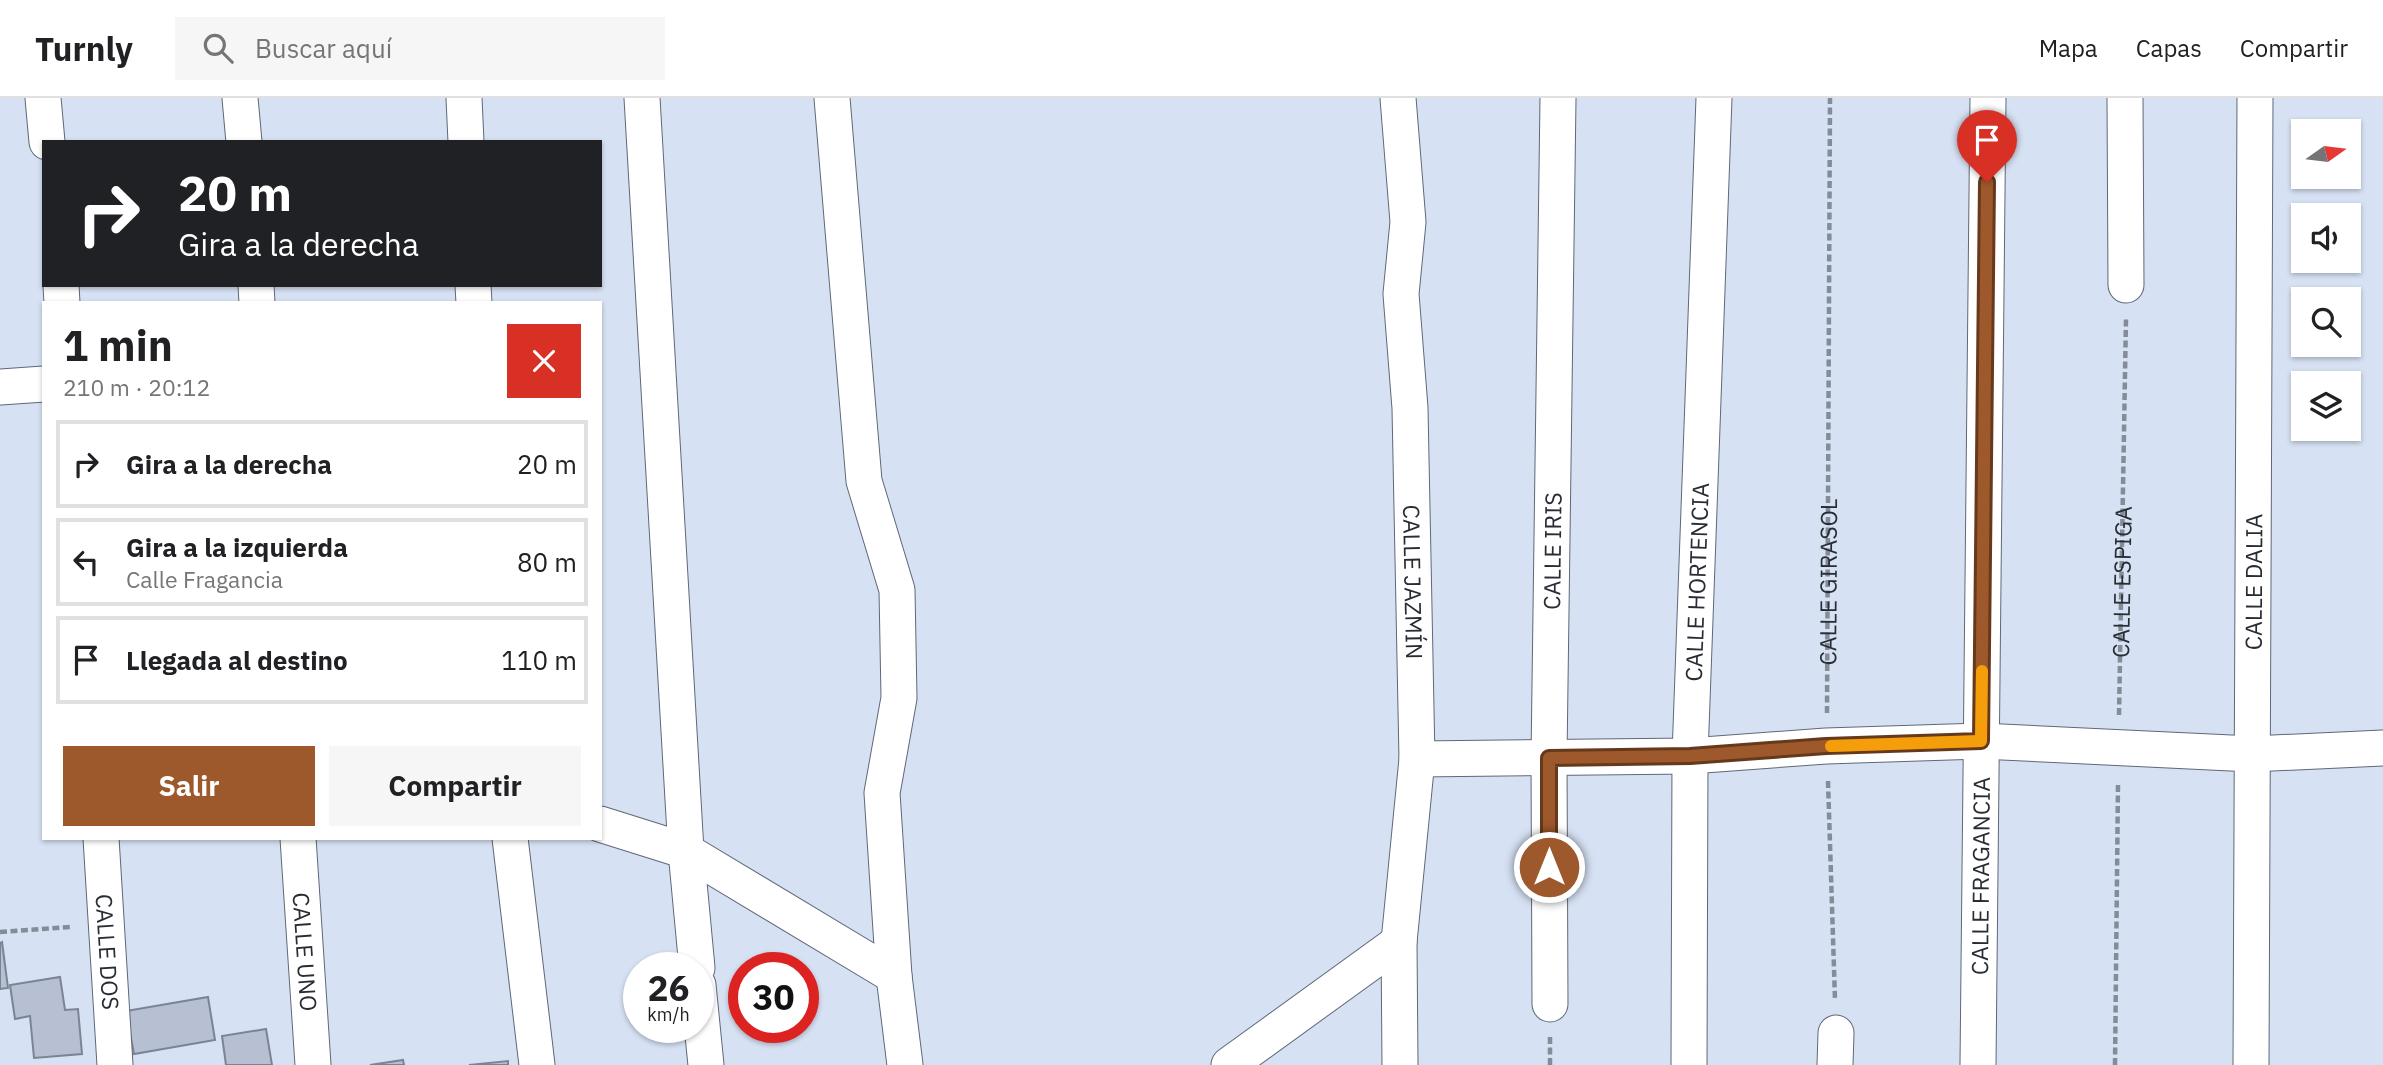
<!DOCTYPE html>
<html lang="es">
<head>
<meta charset="utf-8">
<style>
  body { margin:0; font-family:"IBM Plex Sans",sans-serif; background:#f6f6f6; color:#202124; height:100vh; display:flex; flex-direction:column; font-size:26px; white-space:nowrap }
  * { box-sizing:border-box; margin:0 }
  p { font-size:23px; color:#757577 }
  .icon { flex:none; width:38px; height:38px; fill:none; stroke:currentColor; stroke-width:2; stroke-linecap:round; stroke-linejoin:round }
  .map { position:relative; flex:1; overflow:hidden }
  .sheet { position:absolute; left:42px; top:203px; width:560px; height:539px; display:flex; flex-direction:column; background:#fff; border-radius:0px; box-shadow:0 2px 5px #0004 }
  .sheet>* { flex:none }
  .top-card { position:absolute; left:42px; top:42px; width:560px; height:147px; border-radius:0px; box-shadow:0 2px 5px #0004; background:#202124; color:#fff; overflow:hidden }
  .needle { width:46px; rotate:76deg }
  .tools { position:absolute; left:2291px; top:21px; display:grid; gap:14px }
  .tools a { display:grid; place-items:center; width:70px; height:70px; border-radius:0px; background:#fff; box-shadow:0 2px 5px #0004; font-size:35px }
  .speed { position:absolute; left:623px; top:854px; display:flex; gap:14px; font-size:35px; font-weight:700; text-align:center }
  .speed>* { display:grid; place-content:center; width:91px; height:91px; border-radius:50%; background:#fff; box-shadow:0 2px 5px #0004; line-height:1 }
  .speed small { font-size:18px; font-weight:400 }
  .speed .limit { border:10px solid #d22; background:#fff; color:#111 }
  .pin { position:absolute; display:grid; place-items:center; width:60px; height:60px; color:#fff; margin:-72px -30px; border-radius:50% 50% 50% 0; rotate:-45deg; box-shadow:0 0 7px #0007 }
  .pin .icon { rotate:45deg }
  .me { position:absolute; width:77px; margin:-38px; rotate:0deg; stroke-linejoin:round; filter:drop-shadow(0 0 5px #0008) }
  .turn { display:flex; align-items:center; gap:24px; height:147px; padding:0 21px; font-size:32px }
  .turn .icon { width:91px; height:91px; stroke-width:2.5 }
  .turn b { display:block; font-size:49px; line-height:60px }
  .round { display:grid; place-items:center; flex:none; width:74px; height:74px; border-radius:0px; background:#f6f6f6 }
  .overview { display:flex; align-items:center; justify-content:space-between; height:119px; padding:0 21px }
  h1 { font-size:42px; font-weight:800; line-height:52px }
  .action { display:flex; gap:14px; margin-top:auto; padding:14px 21px }
  .action a { flex:1; height:80px; border-radius:0px; background:#9d582b; color:#fff; font-size:28px; font-weight:800; line-height:80px; text-align:center }
  .action a+a { background:#f6f6f6; color:#202124 }
  ul { padding:0; list-style:none }
  li { display:flex; align-items:center; gap:21px; height:88px; margin:0 14px 10px; padding:0 7px; border:4px solid #e0e0e0; border-radius:0px }
  li div { flex:1 }
  li b { display:block; font-size:26px }
  li em { font-style:normal }
  header { display:flex; align-items:center; gap:42px; box-sizing:border-box; height:98px; padding:0 35px; background:#fff; border-bottom:2px solid #e0e0e0 }
  header strong { font-size:33px }
  nav { display:flex; gap:38px; margin-inline-start:auto; font-size:24px }
  .search { width:490px; height:63px; background:#f6f6f6; display:flex; align-items:center; gap:18px; box-sizing:border-box; padding:0 24px; border-radius:0px; color:#757577; font-size:26px }
  .map>svg:first-child { display:block }
  .building { fill:#b6c0d2; stroke:#7b8495; stroke-width:2 }
  .lines { fill:none; stroke-linecap:round; stroke-linejoin:round }
  .minor-casing { stroke:#5f6878; stroke-width:37 }
  .path { stroke:#858c99; stroke-width:4.5; stroke-dasharray:7 3.5; stroke-linecap:butt }
  .minor { stroke:#fff; stroke-width:35 }
  .route-casing { stroke:#66391c; stroke-width:18 }
  .route { stroke:#9d582b; stroke-width:12 }
  .slow { stroke:#f59e0b; stroke-width:12 }
  .labels { text-anchor:middle; dominant-baseline:central; stroke-width:5; stroke-linejoin:round; paint-order:stroke }
  .street-label { font-size:23px; fill:#282c33; stroke:#e5eefd }
</style>
</head>
<body>
<header>
<strong>Turnly</strong>
<div class="search"><svg class="icon" aria-label="search" viewBox="0 0 24 24"><circle cx="10" cy="10" r="6"/><path d="M15 15l6 6"/></svg>Buscar aquí</div>
<nav><a>Mapa</a><a>Capas</a><a>Compartir</a></nav>
</header>
<div class="map">
<svg width="2383" height="967" viewBox="0 0 2383 967">
  <rect width="100%" height="100%" fill="#d6e1f3"/>
  <!-- building -->
  <path class="building" d="M2 844 8 890 0 891V845Z
    M60 879 65 912 78 911 82 956 34 960 30 918 15 921 10 887Z
    M208 899 215 942 134 956 126 913Z
    M266 931 272 967H226L222 938Z
    M403 962 404 967H370Z
    M508 963V967H469Z"/>
  <g class="lines">
    <!-- minor casing -->
    <g class="minor-casing">
      <g id="minor">
        <path d="M43 0 47 44"/>
        <path d="M240 0 244 44"/>
        <path d="M464 0 466 44"/>
        <path d="M642 0 686 753 697 870"/>
        <path d="M832 0 864 383 897 492 899 600 882 695 894 878 905 967"/>
        <path id="s3" d="M1398 0 1408 124 1401 196 1410 310 1417 661 1399 844 1400 967"/>
        <path d="M2125 0 2126 187"/>
        <path d="M61 187 62 205"/>
        <path d="M256 187 257 205"/>
        <path d="M473 187 474 205"/>
        <path d="M0 289 44 286"/>
        <path d="M1417 661 1690 658 1826 648 1981 643 2252 656 2383 650"/>
        <path d="M600 726 686 753 894 878"/>
        <path id="s4" d="M101 740 115 967"/>
        <path id="s5" d="M298 740 313 967"/>
        <path d="M510 740 537 967"/>
        <path d="M698 887 706 967"/>
        <path id="s6" d="M1550 906 1549 660 1558 0"/>
        <path d="M1229 967 1399 844"/>
        <path id="s7" d="M1689 967 1690 658 1714 0"/>
        <path d="M1835 967 1836 935"/>
        <path id="s8" d="M1978 967 1988 0"/>
        <path id="s9" d="M2251 967 2255 0"/>
      </g>
    </g>
    <!-- path -->
    <g class="path">
      <path id="s1" d="M1827 615 1830 0"/>
      <path id="s2" d="M2119 617 2126 220"/>
      <path d="M1828 683 1835 902"/>
      <path d="M0 834 71 829"/>
      <path d="M1550 939V967"/>
      <path d="M2115 967 2118 685"/>
    </g>
    <!-- minor -->
    <use href="#minor" class="minor"/>
  </g>
  <g class="lines">
    <!-- route casing -->
    <g class="route-casing">
      <path id="route" d="M1549 769V660L1690 658 1826 648 1981 643 1987 84"/>
    </g>
    <!-- route -->
    <use href="#route" class="route"/>
    <!-- slow -->
    <path class="slow" d="M1831 648 1981 643 1982 573"/>
  </g>
  <g class="labels">
    <!-- street labels -->
    <g class="street-label">
      <text stroke="none"><textPath href="#s6" startOffset="453">CALLE IRIS</textPath></text>
      <text stroke="none"><textPath href="#s3" startOffset="485">CALLE JAZMÍN</textPath></text>
      <text stroke="none"><textPath href="#s7" startOffset="483">CALLE HORTENCIA</textPath></text>
      <text stroke="none"><textPath href="#s2" startOffset="133">CALLE ESPIGA</textPath></text>
      <text stroke="none"><textPath href="#s9" startOffset="483">CALLE DALIA</textPath></text>
      <text stroke="none"><textPath href="#s1" startOffset="131">CALLE GIRASOL</textPath></text>
      <text stroke="none"><textPath href="#s8" startOffset="189">CALLE FRAGANCIA</textPath></text>
      <text stroke="none"><textPath href="#s4" startOffset="114">CALLE DOS</textPath></text>
      <text stroke="none"><textPath href="#s5" startOffset="114">CALLE UNO</textPath></text>
    </g>
  </g>
</svg>
<div class="tools">
<a><svg class="needle" viewBox="-14 -14 28 28"><path d="M0-13l5 13h-10z" fill="#e53935"/><path d="M0 13l5-13h-10z" fill="#757577"/></svg></a>
<a><svg class="icon" aria-label="sound" viewBox="0 0 24 24"><path d="M4 9h4l5-4v14l-5-4H4zM17 9q2 3 0 6"/></svg></a>
<a><svg class="icon" aria-label="search" viewBox="0 0 24 24"><circle cx="10" cy="10" r="6"/><path d="M15 15l6 6"/></svg></a>
<a><svg class="icon" aria-label="layers" viewBox="0 0 24 24"><path d="M12 4l9 5-9 5-9-5zM3 14l9 5 9-5"/></svg></a>
</div>
<div class="speed"><div>26<small>km/h</small></div><div class="limit">30</div></div>
<div class="pin" style="left:1987px;top:84px;background:#d93025"><svg class="icon" aria-label="arrive" viewBox="0 0 24 24"><path d="M6 21V4h12l-3 4 3 4H6"/></svg></div>
<svg class="me" style="left:1549px;top:769px" viewBox="-20 -20 40 40"><circle r="17" fill="#9d582b" stroke="#fff" stroke-width="3"/><path d="M0-11L8 9 0 5-8 9z" fill="#fff"/></svg>
<div class="top-card">
<div class="turn"><svg class="icon" aria-label="right" viewBox="0 0 24 24"><path d="M7 20v-9h11M14 6l5 5-5 5"/></svg><div><b>20 m</b>Gira a la derecha</div></div>
</div>
<section class="sheet">
<div class="overview"><div><h1>1 min</h1><p>210 m · 20:12</p></div><a class="round" style="background:#d93025;color:#fff"><svg class="icon" aria-label="close" viewBox="0 0 24 24"><path d="M6 6l12 12M18 6L6 18"/></svg></a></div>
<ul>
<li><svg class="icon" aria-label="right" viewBox="0 0 24 24"><path d="M7 20v-9h11M14 6l5 5-5 5"/></svg><div><b>Gira a la derecha</b></div><em>20 m</em></li>
<li><svg class="icon" aria-label="left" viewBox="0 0 24 24"><path d="M17 20v-9H6M10 6l-5 5 5 5"/></svg><div><b>Gira a la izquierda</b><p>Calle Fragancia</p></div><em>80 m</em></li>
<li><svg class="icon" aria-label="arrive" viewBox="0 0 24 24"><path d="M6 21V4h12l-3 4 3 4H6"/></svg><div><b>Llegada al destino</b></div><em>110 m</em></li>
</ul>
<div class="action"><a>Salir</a><a>Compartir</a></div>
</section>
</div>
</body>
</html>
